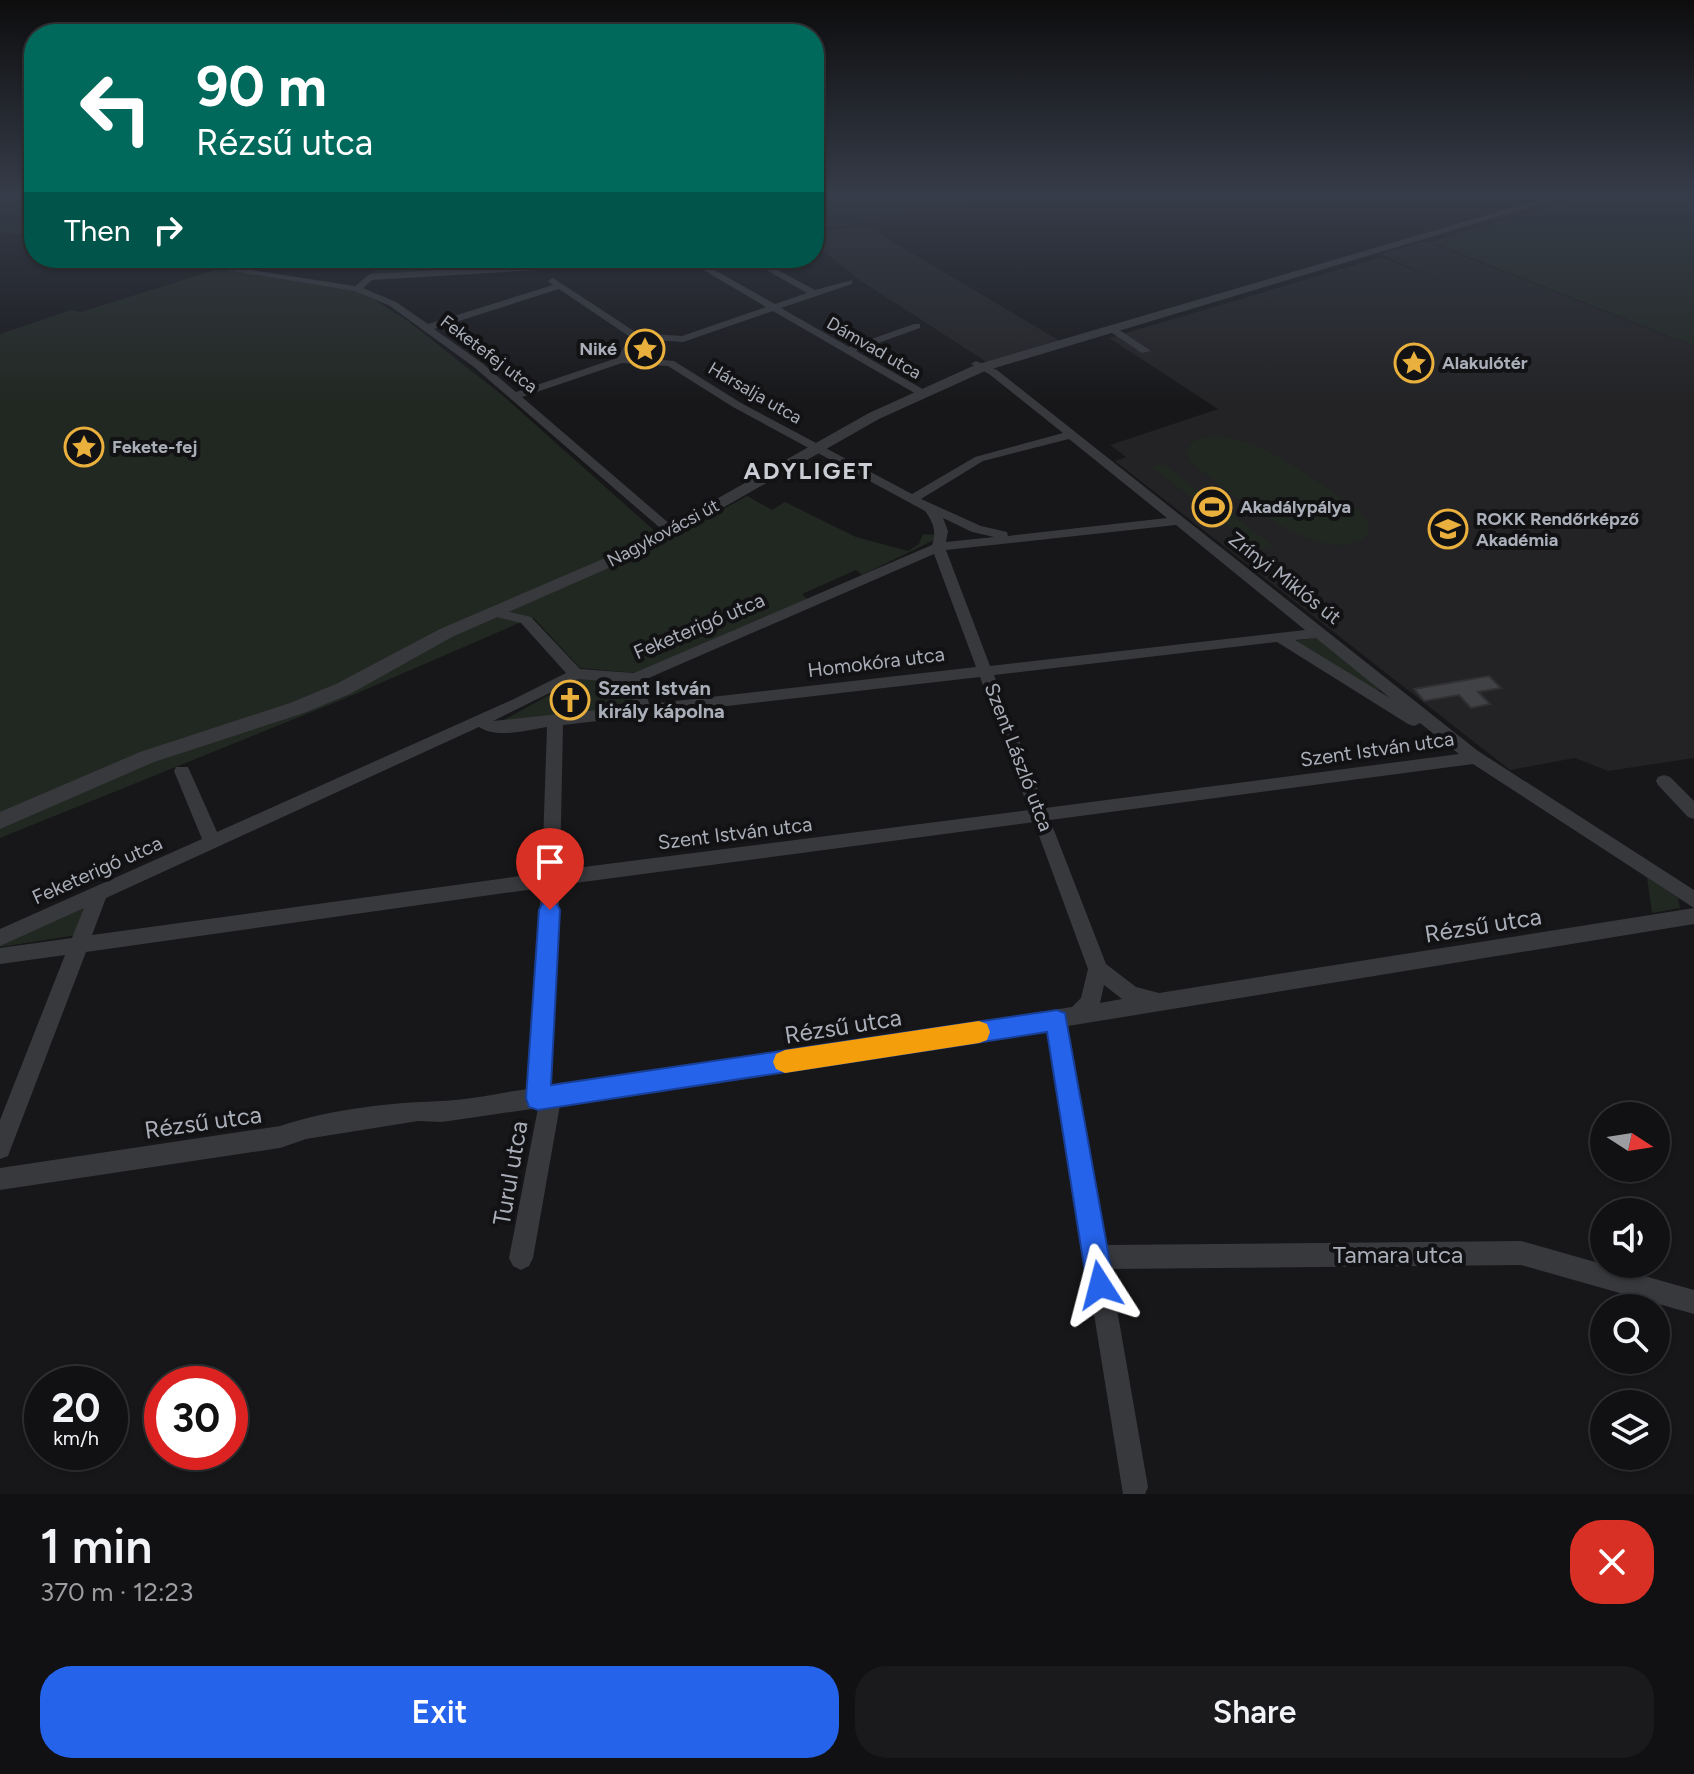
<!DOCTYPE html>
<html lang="en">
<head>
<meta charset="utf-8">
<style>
  body { margin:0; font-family:Figtree,sans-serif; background:#1a1a1c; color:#f1f3f6; height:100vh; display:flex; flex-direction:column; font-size:30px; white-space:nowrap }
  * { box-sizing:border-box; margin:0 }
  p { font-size:26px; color:#9c9da0 }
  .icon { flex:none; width:44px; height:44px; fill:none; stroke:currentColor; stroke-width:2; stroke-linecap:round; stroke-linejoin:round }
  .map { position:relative; height:1494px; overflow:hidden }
  .details { display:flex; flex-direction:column; background:#111113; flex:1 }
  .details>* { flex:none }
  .top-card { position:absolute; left:24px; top:24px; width:800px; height:244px; border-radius:32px; box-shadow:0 2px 6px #0004,0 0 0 2px #303133; background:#00695c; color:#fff; overflow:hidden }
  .needle { width:52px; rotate:102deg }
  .controls { position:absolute; left:1590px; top:1102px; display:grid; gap:16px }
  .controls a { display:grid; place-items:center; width:80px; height:80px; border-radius:50%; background:#111113; box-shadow:0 2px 6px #0004,0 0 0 2px #303133; font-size:40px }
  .speed { position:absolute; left:24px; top:1366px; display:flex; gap:16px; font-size:40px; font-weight:700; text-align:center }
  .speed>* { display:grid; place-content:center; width:104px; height:104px; border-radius:50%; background:#111113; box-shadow:0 2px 6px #0004,0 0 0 2px #303133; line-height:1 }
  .speed small { font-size:20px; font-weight:400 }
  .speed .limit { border:12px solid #d22; background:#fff; color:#111 }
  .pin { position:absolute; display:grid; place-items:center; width:68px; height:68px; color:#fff; margin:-82px -34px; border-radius:50% 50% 50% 0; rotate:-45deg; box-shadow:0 0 8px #0007 }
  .pin .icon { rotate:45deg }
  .me { position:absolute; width:88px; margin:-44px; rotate:351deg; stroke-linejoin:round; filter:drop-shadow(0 0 6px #0008) }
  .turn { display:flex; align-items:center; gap:28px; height:168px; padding:0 40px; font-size:36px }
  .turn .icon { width:104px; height:104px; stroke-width:2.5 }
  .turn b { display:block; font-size:56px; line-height:68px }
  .then { display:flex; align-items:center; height:76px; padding:0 40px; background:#0003; gap:16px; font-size:30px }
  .round { display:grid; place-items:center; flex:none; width:84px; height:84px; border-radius:32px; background:#1a1a1c }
  .headline { display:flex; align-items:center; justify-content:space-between; height:136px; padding:0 40px }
  h1 { font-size:48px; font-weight:600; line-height:60px }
  .action { display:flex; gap:16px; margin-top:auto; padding:16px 40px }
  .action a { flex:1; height:92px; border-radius:32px; background:#2563eb; color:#fff; font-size:32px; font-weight:600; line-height:92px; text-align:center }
  .action a+a { background:#1a1a1c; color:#f1f3f6 }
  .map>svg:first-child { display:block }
  .built { fill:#232325 }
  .green { fill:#212822 }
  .building { fill:#414245; stroke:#313134; stroke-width:2 }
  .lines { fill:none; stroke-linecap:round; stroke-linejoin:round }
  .minor { fill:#38393d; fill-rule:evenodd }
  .tertiary { fill:#38393d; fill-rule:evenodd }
  .route { fill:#2563eb; stroke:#184099; stroke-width:2 }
  .slow { fill:#f59e0b }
  .labels { text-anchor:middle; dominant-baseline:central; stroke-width:8; stroke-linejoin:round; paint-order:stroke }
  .far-street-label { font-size:18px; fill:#a9aeb8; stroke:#121214 }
  .far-poi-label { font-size:18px; font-weight:bold; fill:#a9aeb8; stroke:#121214; text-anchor:start }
  .street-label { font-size:20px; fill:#a9aeb8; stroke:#121214 }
  .poi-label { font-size:20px; font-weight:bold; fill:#a9aeb8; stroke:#121214; text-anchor:start }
  .far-district-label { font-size:24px; font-weight:bold; letter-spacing:2px; fill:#cacdd4; stroke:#121214 }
  .near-street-label { font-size:24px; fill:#a9aeb8; stroke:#121214 }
</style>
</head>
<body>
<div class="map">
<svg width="1694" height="1494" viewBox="0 0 1694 1494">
  <rect width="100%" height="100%" fill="#171719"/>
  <!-- built -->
  <path class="built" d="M866 226 1060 341 988 363 858 279 814 243V231Z
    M1425 241 1694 346V758L1608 771 1575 758 1510 770 1115 461 1126 457 1110 445 1218 409 1109 338 1382 257 1445 283 1380 254Z"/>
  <!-- green -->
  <path class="green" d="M0 196H34V236L0 232Z
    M814 196H995L866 223 814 229Z
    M1583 196H1694V346L1431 242Z
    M384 258H624V259L370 277Z
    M218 269 357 289 408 321 502 395 666 541 747 496 772 510 785 502 856 537 908 551 919 544 923 534 935 535 934 540 862 575 856 570 802 594 807 599 637 673 580 668 534 618 526 620 339 701 0 838V334L71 310 81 312Z
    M1211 436C1263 436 1317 483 1359 510L1369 525V532C1334 579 1223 488 1192 463L1186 452C1191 440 1200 438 1211 436Z
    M1163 464 1274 546 1261 550 1151 467Z
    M1320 637 1383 689 1371 691 1294 641Z
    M582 677 629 681 635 706 502 721Z
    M1647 877 1678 898 1680 908 1652 913Z
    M88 903 77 935 0 947V942Z"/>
  <!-- building -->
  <path class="building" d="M1489 676 1501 688 1478 692 1490 704 1471 708 1459 695 1424 701 1414 689Z"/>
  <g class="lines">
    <!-- minor -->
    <path class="minor" d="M29 239 34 240V246L26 244 25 242Z
      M152 258H173L355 286 370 274 651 258 622 265 372 280 363 288 396 302 428 324 553 285 548 281 553 278 637 333 682 336 766 307 683 258H693L775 304 807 293 745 258H755L815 290 852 280V284L781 308 849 347 914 324H920V328L856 351 926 391V395H918L773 311 683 342 638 339 628 357 674 361 741 403 912 494 975 457 1063 433 989 374 971 364 976 361 997 370 1478 751 1694 890V908L1473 764 1050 820 1106 964 1136 987 1159 993 1694 908V924L1068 1026 1106 1245 1521 1241 1694 1290V1314L1521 1265 1110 1269 1148 1487 1145 1494H1123L1048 1029 560 1105 533 1258 529 1266 521 1270 513 1266 509 1258 538 1108 442 1122 418 1121 306 1139 280 1148 0 1190V1168L280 1126C331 1109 388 1103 441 1101 470 1100 499 1093 528 1089L541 888 86 952 11 1148 8 1156 0 1159V1120L65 955 0 964V948L72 938 84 908 0 946V929L202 839 174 771 176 767H188L217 832 514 699 566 673 521 623 488 615 486 612 488 609 493 608 531 617 580 669 634 673 932 545C937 531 933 522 925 511L733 407 668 366 622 363 522 397 678 531 677 534H667L474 367 390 306 355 291ZM559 289 630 337 617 358 516 392 482 363 434 329ZM1069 439 1167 518 1008 536 1007 532 981 526 921 499 983 461ZM943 518 972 532 994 537 946 542 948 531ZM1176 525 1305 630 990 666 946 550ZM934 554 976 667 649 704 644 680ZM1316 638 1390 698 1295 640ZM1277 642 1408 724 1414 726 1420 723 1459 754 1045 808 994 675ZM980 677 1029 810 560 870 563 725ZM578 679 630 683 634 706 493 721ZM479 727C497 739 527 730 547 727L542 873 92 935 106 898ZM1034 822 1088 969 1081 998 1072 1007 549 1086 560 885ZM1104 985 1122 999 1100 1003Z
      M1112 326 1115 327 1151 351 1142 353 1109 331 1107 329Z
      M1664 775 1670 777 1694 801V819L1688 817 1658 785 1656 781 1658 777Z"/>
    <!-- tertiary -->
    <path class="tertiary" d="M1552 196H1567L985 371 879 419 645 552 452 637 350 694 304 713 154 762 0 829V812L140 752 290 703 336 684 440 629 633 546 869 413 975 365Z"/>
  </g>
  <!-- sky -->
  <linearGradient id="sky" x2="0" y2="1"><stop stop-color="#0d0d0e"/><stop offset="0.48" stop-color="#363c49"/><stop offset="1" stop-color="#363c49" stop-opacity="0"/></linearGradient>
  <rect width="1694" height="405" fill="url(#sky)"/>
  <!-- route -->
  <path class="route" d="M550 901 557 904 560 910 551 1085 1057 1010 1065 1013 1114 1285 1110 1295 1100 1299 1091 1295 1087 1285 1047 1032 538 1110 529 1107 526 1098 539 910 542 904Z"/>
  <!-- slow -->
  <path class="slow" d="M979 1021 987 1024 990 1032 987 1040 979 1043 785 1073 776 1069 773 1062 776 1054 785 1050Z"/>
  <!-- icons -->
  <defs>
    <g id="sight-ring" transform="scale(2)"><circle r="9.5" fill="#121214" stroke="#eab03d" stroke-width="1.5"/><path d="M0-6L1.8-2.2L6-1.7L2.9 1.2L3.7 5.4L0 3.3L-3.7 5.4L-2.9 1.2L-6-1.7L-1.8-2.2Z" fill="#eab03d"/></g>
    <g id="stadium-ring" transform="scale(2)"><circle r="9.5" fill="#121214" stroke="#eab03d" stroke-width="1.5"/><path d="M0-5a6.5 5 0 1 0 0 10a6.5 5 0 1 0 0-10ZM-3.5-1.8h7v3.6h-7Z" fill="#eab03d"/></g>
    <g id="school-ring" transform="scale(2)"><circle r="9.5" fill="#121214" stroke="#eab03d" stroke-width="1.5"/><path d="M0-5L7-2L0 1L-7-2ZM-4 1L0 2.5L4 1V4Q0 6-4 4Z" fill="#eab03d"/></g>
    <g id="church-ring" transform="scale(2)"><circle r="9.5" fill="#121214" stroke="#eab03d" stroke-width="1.5"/><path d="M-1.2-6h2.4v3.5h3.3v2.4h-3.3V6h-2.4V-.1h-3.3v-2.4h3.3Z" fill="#eab03d"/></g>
  </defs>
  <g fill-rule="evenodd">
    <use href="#sight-ring" x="645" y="349"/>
    <use href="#sight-ring" x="1414" y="363"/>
    <use href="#sight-ring" x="84" y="447"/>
    <use href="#stadium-ring" x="1212" y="507"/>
    <use href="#school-ring" x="1448" y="529"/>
    <use href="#church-ring" x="570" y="700"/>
  </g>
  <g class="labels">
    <!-- far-street labels -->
    <g class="far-street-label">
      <text transform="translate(874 348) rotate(30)">Dámvad utca</text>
      <text transform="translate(489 354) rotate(37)">Feketefej utca</text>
      <text transform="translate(755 393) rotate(30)">Hársalja utca</text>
      <text transform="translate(663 533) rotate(-28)">Nagykovácsi út</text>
    </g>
    <!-- far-poi labels -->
    <g class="far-poi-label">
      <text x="617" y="349" text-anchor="end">Niké</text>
      <text x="1442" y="363">Alakulótér</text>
      <text x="112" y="447">Fekete-fej</text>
      <text x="1240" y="507">Akadálypálya</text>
      <text x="1476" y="519">ROKK Rendőrképző<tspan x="1476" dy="21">Akadémia</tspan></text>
    </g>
    <!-- street labels -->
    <g class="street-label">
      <text transform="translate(1285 578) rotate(38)">Zrínyi Miklós út</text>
      <text transform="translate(699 626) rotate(-23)">Feketerigó utca</text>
      <text transform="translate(876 662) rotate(-7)">Homokóra utca</text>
      <text transform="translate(1377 749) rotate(-8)">Szent István utca</text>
      <text transform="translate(1019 757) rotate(69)">Szent László utca</text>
      <text transform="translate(735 833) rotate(-7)">Szent István utca</text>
      <text transform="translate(97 870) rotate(-24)">Feketerigó utca</text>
    </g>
    <!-- poi labels -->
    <g class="poi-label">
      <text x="598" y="688">Szent István<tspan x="598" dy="23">király kápolna</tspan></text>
    </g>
    <!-- far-district labels -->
    <g class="far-district-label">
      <text x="809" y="470">ADYLIGET</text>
    </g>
    <!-- near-street labels -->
    <g class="near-street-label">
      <text transform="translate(1483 925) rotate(-9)">Rézsű utca</text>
      <text transform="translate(843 1026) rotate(-9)">Rézsű utca</text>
      <text transform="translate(203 1122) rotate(-8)">Rézsű utca</text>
      <text transform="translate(510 1173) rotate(-80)">Turul utca</text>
      <text x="1398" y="1254">Tamara utca</text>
    </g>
  </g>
</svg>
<div class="controls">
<a><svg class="needle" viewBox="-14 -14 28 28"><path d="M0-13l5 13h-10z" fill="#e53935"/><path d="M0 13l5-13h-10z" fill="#9c9da0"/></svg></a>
<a><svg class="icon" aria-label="sound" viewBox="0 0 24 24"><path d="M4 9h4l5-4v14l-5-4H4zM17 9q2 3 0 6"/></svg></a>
<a><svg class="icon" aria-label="search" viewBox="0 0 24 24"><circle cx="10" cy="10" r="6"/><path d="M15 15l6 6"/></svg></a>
<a><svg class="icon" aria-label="layers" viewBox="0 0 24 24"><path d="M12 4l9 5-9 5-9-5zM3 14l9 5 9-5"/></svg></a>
</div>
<div class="speed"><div>20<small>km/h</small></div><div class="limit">30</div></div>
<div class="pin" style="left:550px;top:910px;background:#d93025"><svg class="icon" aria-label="arrive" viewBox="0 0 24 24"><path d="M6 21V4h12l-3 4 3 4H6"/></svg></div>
<svg class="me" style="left:1100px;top:1285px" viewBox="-20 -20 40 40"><path d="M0-17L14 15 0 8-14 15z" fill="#2563eb" stroke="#fff" stroke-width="4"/></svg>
<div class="top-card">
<div class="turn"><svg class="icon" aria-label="left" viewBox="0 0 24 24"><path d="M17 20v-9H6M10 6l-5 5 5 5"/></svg><div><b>90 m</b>Rézsű utca</div></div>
<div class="then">Then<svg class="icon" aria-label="right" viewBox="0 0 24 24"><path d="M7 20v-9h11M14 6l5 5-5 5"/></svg></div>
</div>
</div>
<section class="details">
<div class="headline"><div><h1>1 min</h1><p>370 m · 12:23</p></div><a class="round" style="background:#d93025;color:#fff"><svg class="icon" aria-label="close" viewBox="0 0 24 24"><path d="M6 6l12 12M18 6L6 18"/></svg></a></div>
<div class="action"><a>Exit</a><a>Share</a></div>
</section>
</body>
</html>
